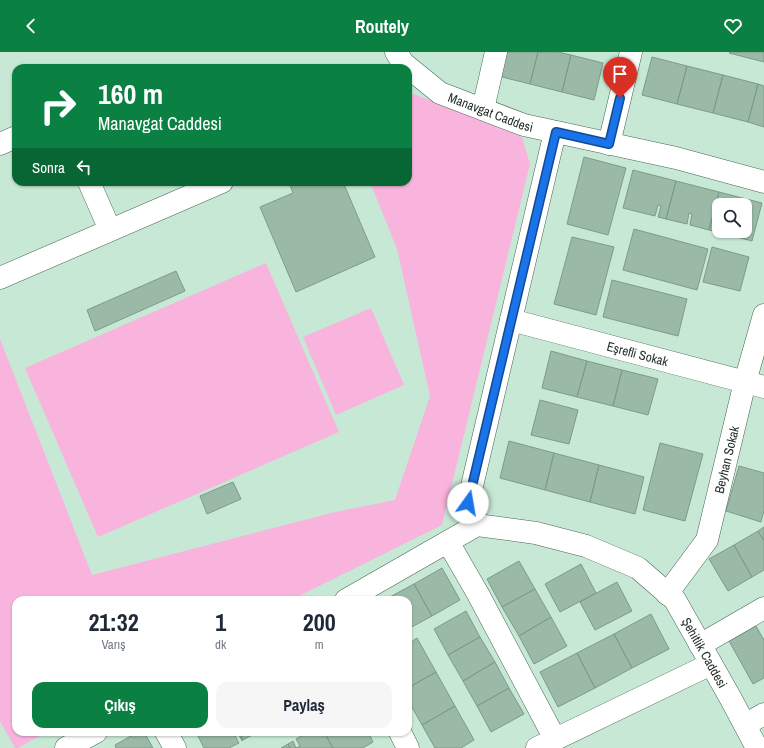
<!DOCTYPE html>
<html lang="tr">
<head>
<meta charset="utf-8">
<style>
  body { margin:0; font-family:"Archivo Narrow",sans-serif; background:#f6f6f7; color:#1f2937; height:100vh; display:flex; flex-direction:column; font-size:15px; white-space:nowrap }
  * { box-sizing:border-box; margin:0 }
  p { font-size:13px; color:#747a83 }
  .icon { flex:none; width:22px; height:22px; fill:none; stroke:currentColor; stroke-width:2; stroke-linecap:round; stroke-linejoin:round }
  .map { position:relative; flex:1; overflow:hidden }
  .details { position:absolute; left:12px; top:544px; width:400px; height:140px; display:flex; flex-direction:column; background:#fff; border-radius:12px; box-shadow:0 1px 3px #0004 }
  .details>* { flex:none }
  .hud { position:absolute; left:12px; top:12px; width:400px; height:122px; border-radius:12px; box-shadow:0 1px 3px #0004; background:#0b8043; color:#fff; overflow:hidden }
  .buttons { position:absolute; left:712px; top:146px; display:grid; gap:8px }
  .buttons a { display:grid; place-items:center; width:40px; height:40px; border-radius:8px; background:#fff; box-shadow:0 1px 3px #0004; font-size:20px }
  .pin { position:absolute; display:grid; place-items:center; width:34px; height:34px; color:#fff; margin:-41px -17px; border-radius:50% 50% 50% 0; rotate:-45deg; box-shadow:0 0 4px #0007 }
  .pin .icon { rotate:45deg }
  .me { position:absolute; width:44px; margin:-22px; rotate:13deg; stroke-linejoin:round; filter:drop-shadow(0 0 3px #0008) }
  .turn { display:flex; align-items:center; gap:14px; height:84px; padding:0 20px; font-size:18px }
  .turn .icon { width:52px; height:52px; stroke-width:2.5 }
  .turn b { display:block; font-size:28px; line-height:34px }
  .then { display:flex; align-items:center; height:38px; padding:0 20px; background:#0003; gap:8px; font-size:15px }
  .eta { display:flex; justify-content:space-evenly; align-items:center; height:68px; text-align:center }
  .eta b { font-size:24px; font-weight:800; line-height:28px }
  .primary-button { display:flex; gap:8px; margin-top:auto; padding:8px 20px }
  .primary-button a { flex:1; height:46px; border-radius:12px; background:#0b8043; color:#fff; font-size:16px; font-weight:800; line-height:46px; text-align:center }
  .primary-button a+a { background:#f6f6f7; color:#1f2937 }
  header { display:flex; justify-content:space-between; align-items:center; height:52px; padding:0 20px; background:#0b8043; color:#fff; font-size:18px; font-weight:800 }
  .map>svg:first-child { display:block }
  .green { fill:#f9b4dd }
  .building { fill:#9abaa7; stroke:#7c9c89 }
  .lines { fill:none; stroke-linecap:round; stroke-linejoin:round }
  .minor-casing { stroke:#486655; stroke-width:23 }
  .minor { stroke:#fff; stroke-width:22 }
  .route-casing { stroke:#114b97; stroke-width:10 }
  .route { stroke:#1a73e8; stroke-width:7 }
  .labels { text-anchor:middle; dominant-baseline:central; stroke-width:3; stroke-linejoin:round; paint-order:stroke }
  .street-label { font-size:13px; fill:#1f2c25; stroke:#d4f6e2 }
</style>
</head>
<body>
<header><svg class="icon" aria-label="back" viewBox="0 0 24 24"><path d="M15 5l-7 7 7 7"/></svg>Routely<svg class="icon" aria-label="heart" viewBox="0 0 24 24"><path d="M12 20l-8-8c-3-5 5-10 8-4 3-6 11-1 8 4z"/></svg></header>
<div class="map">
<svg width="764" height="696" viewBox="0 0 764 696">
  <rect width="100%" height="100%" fill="#c7e8d5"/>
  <!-- green -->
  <path class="green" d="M414 42 522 85 530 112 442 473 291 548H16V680H46L18 696H15L0 669V287L92 523 335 460 395 448 430 344 397 197 370 130H408V46Z
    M266 211 339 380 98 485 25 316Z
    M371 256 404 333 336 363 303 285Z"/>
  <!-- building -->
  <path class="building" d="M504 0H538L530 32 498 24Z
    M538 0H558L571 3 562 40 530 32Z
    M730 0H764V10L729 1Z
    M571 3 603 11 594 48 562 40Z
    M652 5 687 14 677 52 642 43Z
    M687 14 723 23 713 61 677 52Z
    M723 23 758 32 748 70 713 61Z
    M758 32 764 34V75L748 70Z
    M584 105 626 116 608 183 567 172Z
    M633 118 676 129 666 167 658 165 661 154 658 153 655 164 623 156Z
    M676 129 719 140 709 178 690 173 692 162 689 161 687 172 666 167Z
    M297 130H343L375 205 296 240 260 155 293 141 290 133Z
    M719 140 762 151 752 189 721 181V179H745V153H719L718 180 709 178Z
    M634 177 708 197 697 238 623 218Z
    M572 185 614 195 596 263 554 252Z
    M712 195 749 205 740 239 703 230Z
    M176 219 185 239 95 279 87 258Z
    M612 228 687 247 678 284 603 265Z
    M551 299 587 309 577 345 542 336Z
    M587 309 622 318 613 354 577 345Z
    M622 318 658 327 648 363 613 354Z
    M540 348 578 358 569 392 531 383Z
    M509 389 554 401 545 438 500 426Z
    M660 391 703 402 685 469 643 458Z
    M554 401 599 413 590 450 545 438Z
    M599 413 644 425 635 462 590 450Z
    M739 414 764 421V458L761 470 726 459Z
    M233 430 241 447 207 462 200 444Z
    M764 475V489L758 479Z
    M758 479 764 489V518L752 525 734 493Z
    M734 493 752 525 728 539 709 507Z
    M519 509 535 537 502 555 487 527Z
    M581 512 596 541 560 560 545 532Z
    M442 516 460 548 432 564 414 532Z
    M617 530 632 559 595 578 580 550Z
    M414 532 432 564 408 577V548L386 547Z
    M535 537 551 565 519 584 502 555Z
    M466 559 480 585 448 603 434 577Z
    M651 562 669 597 632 616 614 582Z
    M551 565 567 594 534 612 519 584Z
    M756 574 764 588V626L753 632 729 589Z
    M614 582 632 616 595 636 577 601Z
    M480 585 495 610 463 629 448 603Z
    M417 586 436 620 408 636V592Z
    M577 601 595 636 558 655 540 620Z
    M495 610 509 636 477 654 463 629Z
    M436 620 455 654 422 673 408 648V636Z
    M509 636 524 662 491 680 477 654Z
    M455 654 474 688 461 696H435L422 673Z
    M138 680H144L153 696H116L115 693Z
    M196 680H239L243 688 242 689 239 683 235 684 239 691 229 696H204Z
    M239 680H258L243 688Z
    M309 680H324L333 696H290L288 692 293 689 296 696 300 694 296 687Z
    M324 680H368L373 690 363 696H333Z
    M288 692 290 696H281Z"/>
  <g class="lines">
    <!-- minor casing -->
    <g class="minor-casing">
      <g id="minor">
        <path id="s1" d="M396 0 403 11 440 41 524 73 676 106 764 130"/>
        <path d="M483 57 496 0"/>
        <path d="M0 92 16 85"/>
        <path d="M609 92 631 0"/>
        <path d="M89 130 110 178"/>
        <path d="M0 226 222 130"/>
        <path id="s2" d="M511 268 764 335"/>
        <path d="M477 473 468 451 555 80"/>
        <path d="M448 490 478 542 555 687"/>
        <path id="s3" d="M667 542 707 488 745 330 764 263"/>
        <path id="s4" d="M346 548 477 473 536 481 586 494 638 516 675 548 731 647 757 696"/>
        <path d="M700 593 764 556"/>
        <path d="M745 673 764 662"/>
        <path d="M166 680 175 696"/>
        <path d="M400 680 408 696"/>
        <path d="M66 696 96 680"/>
        <path d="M537 696 711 612"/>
      </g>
    </g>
    <!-- minor -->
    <use href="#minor" class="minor"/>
  </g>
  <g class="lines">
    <!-- route casing -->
    <g class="route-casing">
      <path id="route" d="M468 451 556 80 609 92 620 46"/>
    </g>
    <!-- route -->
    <use href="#route" class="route"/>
  </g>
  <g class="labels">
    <!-- street labels -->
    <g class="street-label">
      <text stroke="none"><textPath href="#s1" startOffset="115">Manavgat Caddesi</textPath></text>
      <text stroke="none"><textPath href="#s2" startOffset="131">Eşrefli Sokak</textPath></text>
      <text stroke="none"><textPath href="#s3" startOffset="150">Beyhan Sokak</textPath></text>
      <text stroke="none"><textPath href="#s4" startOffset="428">Şehitlik Caddesi</textPath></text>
    </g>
  </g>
</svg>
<div class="buttons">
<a><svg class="icon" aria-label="search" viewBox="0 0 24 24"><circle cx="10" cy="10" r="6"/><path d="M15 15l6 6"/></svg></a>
</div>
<div class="pin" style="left:620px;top:46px;background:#d93025"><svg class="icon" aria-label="arrive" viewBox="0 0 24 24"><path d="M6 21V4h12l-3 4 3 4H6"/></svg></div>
<svg class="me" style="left:468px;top:451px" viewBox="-20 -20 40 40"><circle r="19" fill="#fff"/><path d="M0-13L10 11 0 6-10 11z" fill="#1a73e8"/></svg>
<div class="hud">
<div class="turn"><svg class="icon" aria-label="right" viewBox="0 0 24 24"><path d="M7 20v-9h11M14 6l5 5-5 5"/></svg><div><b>160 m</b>Manavgat Caddesi</div></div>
<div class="then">Sonra<svg class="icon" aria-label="left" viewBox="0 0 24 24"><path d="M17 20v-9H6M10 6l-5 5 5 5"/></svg></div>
</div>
<section class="details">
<div class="eta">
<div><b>21:32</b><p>Varış</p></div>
<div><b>1</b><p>dk</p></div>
<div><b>200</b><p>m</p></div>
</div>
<div class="primary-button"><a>Çıkış</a><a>Paylaş</a></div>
</section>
</div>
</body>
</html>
